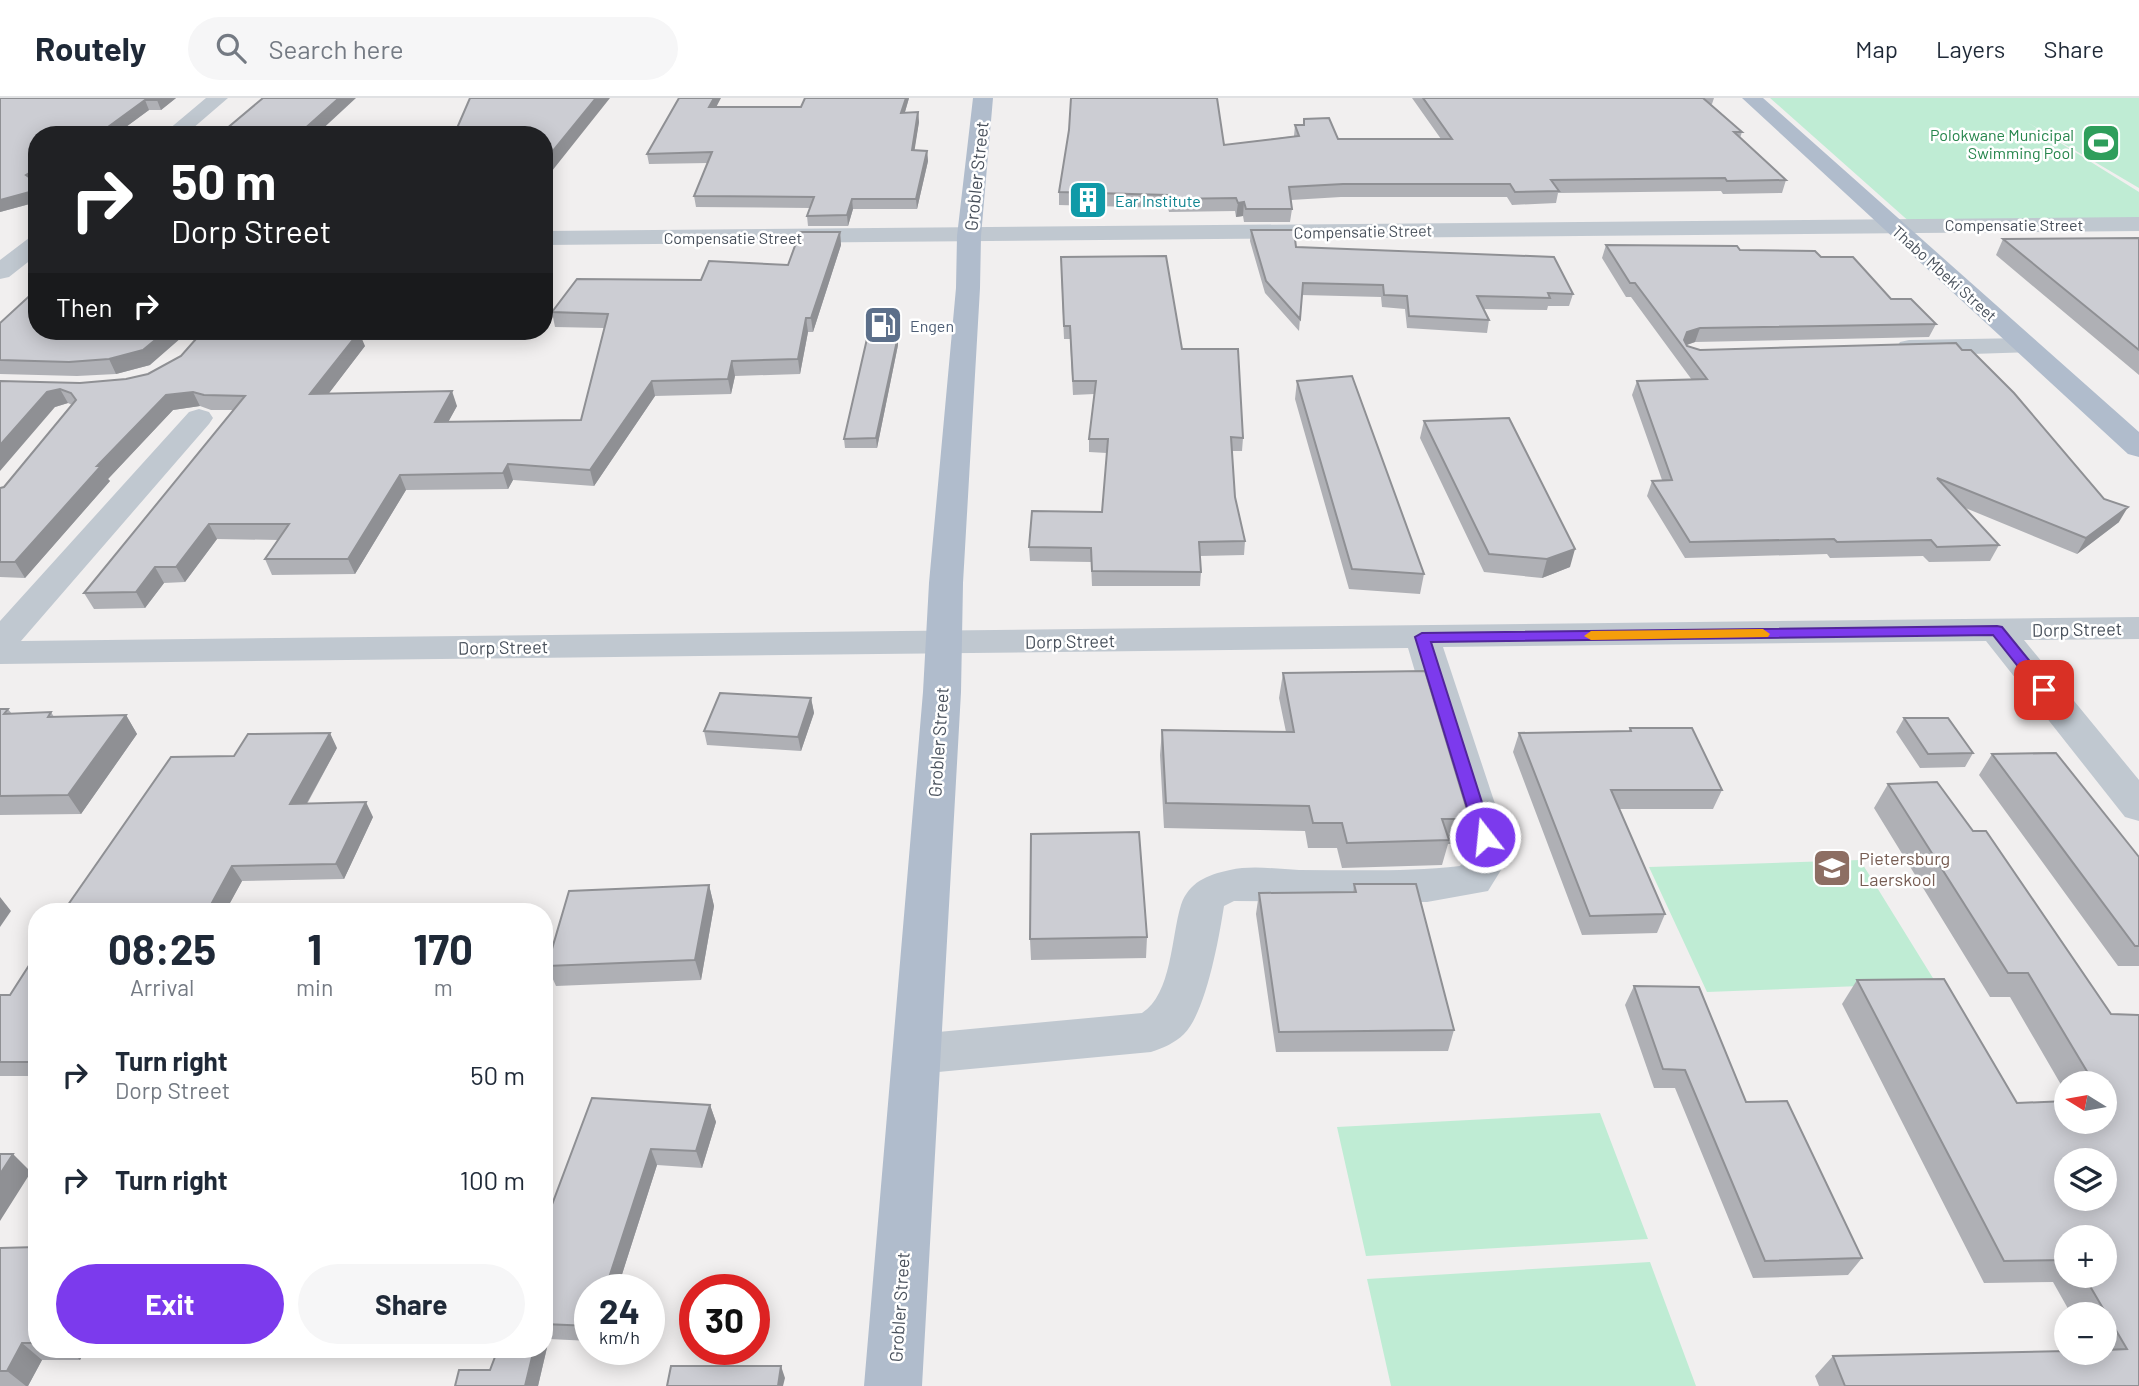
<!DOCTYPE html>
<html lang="en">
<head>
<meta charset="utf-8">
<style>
  body { margin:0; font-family:Barlow,sans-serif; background:#f6f6f7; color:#1f2937; height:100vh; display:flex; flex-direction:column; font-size:26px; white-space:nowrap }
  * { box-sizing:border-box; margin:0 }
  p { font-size:23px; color:#747a83 }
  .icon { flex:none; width:38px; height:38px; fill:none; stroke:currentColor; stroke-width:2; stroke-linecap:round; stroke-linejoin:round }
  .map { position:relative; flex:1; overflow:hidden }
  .side { position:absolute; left:28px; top:805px; width:525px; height:455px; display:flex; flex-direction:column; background:#fff; border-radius:28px; box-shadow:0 4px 18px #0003 }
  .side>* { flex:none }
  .guide { position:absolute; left:28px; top:28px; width:525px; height:214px; border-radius:28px; box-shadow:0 4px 18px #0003; background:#202124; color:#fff; overflow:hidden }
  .needle { width:46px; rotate:281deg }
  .fabs { position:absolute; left:2054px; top:973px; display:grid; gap:14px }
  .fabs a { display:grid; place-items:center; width:63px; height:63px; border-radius:50%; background:#fff; box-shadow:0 4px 18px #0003; font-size:35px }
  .speed { position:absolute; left:574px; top:1176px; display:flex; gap:14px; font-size:35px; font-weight:700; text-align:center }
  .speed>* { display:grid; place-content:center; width:91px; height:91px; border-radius:50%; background:#fff; box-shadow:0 4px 18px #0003; line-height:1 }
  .speed small { font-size:18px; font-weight:400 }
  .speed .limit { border:10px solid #d22; background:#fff; color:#111 }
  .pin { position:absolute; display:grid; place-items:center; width:60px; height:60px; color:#fff; margin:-30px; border-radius:14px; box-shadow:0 4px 10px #0006 }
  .me { position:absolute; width:77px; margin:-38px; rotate:344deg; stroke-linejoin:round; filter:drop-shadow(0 0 5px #0008) }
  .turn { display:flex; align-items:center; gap:24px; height:147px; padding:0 28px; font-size:32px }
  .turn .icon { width:91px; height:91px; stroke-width:2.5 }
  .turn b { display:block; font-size:49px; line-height:60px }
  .then { display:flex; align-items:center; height:66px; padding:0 28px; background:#0003; gap:14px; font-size:26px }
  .eta { display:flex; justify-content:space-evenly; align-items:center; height:119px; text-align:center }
  .eta b { font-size:42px; font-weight:700; line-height:49px }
  .cta { display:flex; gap:14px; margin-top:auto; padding:14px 28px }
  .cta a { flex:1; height:80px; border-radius:42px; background:#7c3aed; color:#fff; font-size:28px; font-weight:700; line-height:80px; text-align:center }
  .cta a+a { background:#f6f6f7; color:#1f2937 }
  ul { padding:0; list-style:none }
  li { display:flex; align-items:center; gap:21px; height:105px; padding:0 28px }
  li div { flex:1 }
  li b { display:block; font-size:26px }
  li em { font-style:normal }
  header { display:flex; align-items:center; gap:42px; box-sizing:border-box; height:98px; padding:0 35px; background:#fff; border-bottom:2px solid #e0e1e3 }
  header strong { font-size:33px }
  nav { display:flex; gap:38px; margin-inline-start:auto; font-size:24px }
  .search { width:490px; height:63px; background:#f6f6f7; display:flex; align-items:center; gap:18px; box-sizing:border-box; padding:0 24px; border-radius:38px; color:#747a83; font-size:26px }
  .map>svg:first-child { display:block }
  .green { fill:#bfecd4 }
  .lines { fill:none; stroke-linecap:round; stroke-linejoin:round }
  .minor { fill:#c0c8d0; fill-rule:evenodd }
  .major { fill:#b0bccc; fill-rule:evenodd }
  .wall { fill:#afb0b5; fill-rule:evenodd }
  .shaded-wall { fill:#8f9094 }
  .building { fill:#cccdd3; stroke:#8f9094; stroke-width:2; fill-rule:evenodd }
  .route { fill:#7c3aed; stroke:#51269a; stroke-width:2 }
  .slow { fill:#f59e0b }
  .labels { text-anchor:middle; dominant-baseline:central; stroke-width:5; stroke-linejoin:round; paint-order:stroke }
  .far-leisure-label { font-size:16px; fill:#27864d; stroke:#fff; text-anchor:end }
  .far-culture-label { font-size:16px; fill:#0d838f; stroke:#fff; text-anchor:start }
  .far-street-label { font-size:16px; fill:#48505b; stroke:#fff }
  .far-service-label { font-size:16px; fill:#4e5e75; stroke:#fff; text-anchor:start }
  .street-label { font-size:18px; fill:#48505b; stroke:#fff }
  .education-label { font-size:18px; fill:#785e54; stroke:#fff; text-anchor:start }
</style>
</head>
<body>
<header>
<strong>Routely</strong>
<div class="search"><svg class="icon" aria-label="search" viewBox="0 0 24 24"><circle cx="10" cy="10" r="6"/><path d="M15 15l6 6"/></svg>Search here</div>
<nav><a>Map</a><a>Layers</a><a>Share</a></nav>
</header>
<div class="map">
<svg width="2139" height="1288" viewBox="0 0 2139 1288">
  <rect width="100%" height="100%" fill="#f1efef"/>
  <!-- green -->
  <path class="green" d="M1770 0H2139V90L2027 24 2139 94V124L1912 126Z
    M1860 762 1936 885 1707 894 1649 769Z
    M1600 1015 1648 1141 1366 1158 1337 1029Z
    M1650 1164 1696 1288H1391L1367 1181Z"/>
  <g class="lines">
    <!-- minor -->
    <path class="minor" d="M206 0H228L185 37H162Z
      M2139 119V133L544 147V133Z
      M37 138V157L9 179 0 181V162L29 140Z
      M2026 240 2035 242 2039 248 2035 254 1909 258 1900 256 1896 250 1900 244 1909 242Z
      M199 311 209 314 213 320 209 326 21 543 2139 519V541L2024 542 2139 682V723L2125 719 1986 543 1443 549 1506 739V764L1488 793 1427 804 1234 803 1224 808C1219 840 1206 914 1184 936 1175 945 1163 950 1151 954L917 976 900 970 893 956 900 942 917 936 1142 915C1172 896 1171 839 1181 807 1189 784 1207 777 1230 772 1251 767 1278 771 1299 772 1353 772 1407 774 1460 768L1464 762V739L1408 550 0 566V523L189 314Z"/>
    <!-- major -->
    <path class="major" d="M973 0H993L981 138 980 190 963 485 961 594 922 1288H864L923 594 929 485 956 190 957 138Z
      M1742 0H1763L2139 334V359L2128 356Z"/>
  </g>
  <!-- wall -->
  <path class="wall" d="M0 0H176L161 12H149L115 37H37L36 84 37 85V104L0 114Z
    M805 0H909L905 14H918L919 24 914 52 927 53 928 63 917 111H853L848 128H808L807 118 810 110 696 109 694 98 708 65 649 66 647 56 716 9H801Z
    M1412 0H1714L1712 6H1710L1742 34 1740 40 1786 82 1782 95 1723 96 1721 93 1558 95 1556 105 1512 107 1507 99H1341L1291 102 1292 111 1290 124H1244L1243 118 1236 119 1235 113 1169 114 1168 110 1059 107V94L1069 32 1224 47 1294 38 1295 27 1338 41H1441Z
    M1251 132 1296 149 1573 196 1569 208H1548L1547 212 1483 211 1489 222 1487 235 1407 230 1405 211 1382 209 1381 199 1302 197 1299 233 1265 195 1250 143Z
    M840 134 841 147 813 234H808L800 276 735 278 731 296 655 298 594 388 513 382 508 391 406 392 355 476 272 477 265 461 279 442 217 441 185 484 164 485 145 510 94 511 84 495 233 312H211L200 308 173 312 108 381 110 383 25 480 0 479V390L4 389 72 307 68 305 55 309 0 283 80 285 126 281 148 276 285 235 365 248 328 296 457 308 448 324 581 322 604 230 555 229 552 214 701 182 788 167Z
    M2139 140V277L1996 157 2003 141Z
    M1606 147 1740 152 1821 159 1891 201 1936 226 1929 239 1695 244 1687 247V248L2119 424 2077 456 1963 409 1999 447 1990 463 1929 464 1923 458 1830 460 1827 456 1685 460 1647 398 1652 383 1662 382 1632 297 1637 283 1692 282 1631 199H1626L1602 160Z
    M1061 171 1182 251 1243 340 1242 353H1232L1235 399 1245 443 1244 457 1200 458 1201 474 1200 488H1092L1091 464 1030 463 1029 449 1102 414 1107 355 1089 354V341L1094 296 1073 297 1070 241H1064Z
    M0 225 150 267 116 276 77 278 0 276Z
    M898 238V247L877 350H845L844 341Z
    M1297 283 1424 476 1420 496 1349 491 1295 301Z
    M1424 323 1570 469 1542 480 1484 474 1420 340Z
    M1283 575 1468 721 1461 746H1448L1442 767 1342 770 1337 750H1308L1305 733 1164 730 1160 657 1162 632 1286 634 1279 600Z
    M811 600 814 615 801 653 707 647 704 633Z
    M0 611H8L12 616 51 614 54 619 126 617 137 636 81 716 0 717Z
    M1904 620 1973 655 1965 669 1920 670 1896 634Z
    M1630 630 1722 692 1713 711H1619L1665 816 1657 835 1582 837 1513 654 1519 635 1629 633Z
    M337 650 307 706 373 719 344 781 242 783 225 814H63Z
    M1992 656 2139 759V868H2118L1979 677Z
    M1888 686 1973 733 2111 916 2139 1288H1819L1815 1278 1833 1258 2105 1255V1216H2071L2053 1184 1984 1185 1842 906 1857 882 2017 1005 2105 1024V985H2067V997L2010 899H1990L1874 710ZM2067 1139 2105 1178H2067Z
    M1354 786 1454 932 1448 953 1276 954 1256 816 1259 795 1353 794Z
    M709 787 714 808 701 882 556 888 547 868Z
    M1147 839 1146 860 1031 862 1030 841Z
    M37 855V978H0V897H10Z
    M1634 888 1746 1004 1862 1160 1848 1177 1753 1180 1675 990H1654L1625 907Z
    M710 1007 716 1024 702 1070 657 1067 617 1192H590V1243L549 1241 538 1288H455L490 1272 544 1251V1128Z
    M37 1149V1251H86L80 1262H42L28 1288H0V1150Z"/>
  <!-- shaded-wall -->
  <path class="shaded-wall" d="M160 0H176L161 12 157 2Z
    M339 0H356L316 37 302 33Z
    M596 0H610L544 83V64Z
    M714 0H721L711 19 709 9Z
    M906 0H909L902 24 901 15Z
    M145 2 149 12 115 37H97Z
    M918 14 919 24 913 62 912 52Z
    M927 53 928 63 917 111 916 101Z
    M37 70V83L31 87 26 77Z
    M37 92V104L0 114V102Z
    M852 101 853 111 848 128 847 117Z
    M1244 104 1243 118 1236 119 1238 105Z
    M840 134 841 147 813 234 811 220Z
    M806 220 808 234 800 276 798 261Z
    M1700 230 1695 244 1683 248 1687 234Z
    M166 233H189L150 267 116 276 109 261Z
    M268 233H287L272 249 266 235Z
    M359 234 365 248 317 311 310 296Z
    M898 238V247L877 350 876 340Z
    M732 263 735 278 731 296 728 281Z
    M652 283 655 298 594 388 590 372Z
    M60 291 68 305 55 309 0 373V347L47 294Z
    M452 293 457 308 440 339 435 324Z
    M193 294 200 308 173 312 108 381 110 383 25 480 15 464 97 368 166 297Z
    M508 366 513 382 508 391 503 375Z
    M400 377 406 392 355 476 348 461Z
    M2128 409 2119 424 2077 456 2086 440Z
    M209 426 217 441 185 484 176 469Z
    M1575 451 1570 469 1542 480 1547 461Z
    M155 469 164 485 145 510 136 494Z
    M811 600 814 615 801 653 798 639Z
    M126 617 137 636 81 716 68 697Z
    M330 635 337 650 298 721 290 706Z
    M366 704 373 719 344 781 336 766Z
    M232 768 242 783 225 814H207Z
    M709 787 714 808 701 882 695 862Z
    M0 799 11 813 0 829Z
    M710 1007 716 1024 702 1070 696 1053Z
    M651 1051 657 1067 617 1192H605Z
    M13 1056 31 1074 0 1123V1076Z
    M544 1232 549 1241 538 1288H525L534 1251H544Z
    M22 1245 42 1262 28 1288H26L7 1273Z
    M69 1251H86L80 1262Z
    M781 1268 785 1280 783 1288H778Z"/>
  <!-- building -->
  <path class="building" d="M0 0H160L157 2H145L97 37H37V70L26 77 37 85V92L0 102Z
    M263 0H339L302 33 422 37H219Z
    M470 0H596L544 64V37H454Z
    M679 0H714L709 9H801L805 0H906L901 15 918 14 912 52 927 53 916 101H852L847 117 807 118 814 99 694 98 712 54 647 56Z
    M1071 0H1217L1224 47 1299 38 1295 27H1304V21L1329 20 1338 41H1452L1423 0H1703L1742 34H1734L1786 82 1727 83 1725 80 1551 82 1559 93 1515 94 1510 86H1343L1289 89 1292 111H1246L1244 104 1238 105 1236 100 1169 101 1168 97 1059 94 1069 32Z
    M1251 132H1294L1296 149 1554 159 1573 196 1548 195 1550 200 1477 198 1489 222 1409 218 1407 198 1384 197 1383 187 1303 185 1300 221 1266 183Z
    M800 134H840L811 220H806L798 261 732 263 728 281 652 283 590 372 508 366 503 375 400 377 348 461H265L289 426H209L176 469H155L136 494 84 495 245 298 204 297 193 294 166 297 97 368H101L15 464H0V390L4 389 76 302 71 295 60 291 47 294 0 347V283L80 285 126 281 148 276 181 258 203 233H268L266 235 359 234 310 296 452 293 435 324 581 322 608 216 552 214 577 181 701 182 709 163 788 167Z
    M2139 140V252L2003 141Z
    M1606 147 1737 148 1740 152 1815 153 1821 159H1853L1891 201H1911L1936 226 1700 230 1687 234 1684 242 1687 248 1700 252 1956 245 1962 252H1971L2014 295 2104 401 2128 409 2086 440 1937 380 1999 447 1937 449 1931 442 1837 444 1834 441 1690 444 1652 383 1672 382 1637 283 1707 281 1635 185H1630Z
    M1166 158 1182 251H1238L1243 340 1231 339 1235 399 1245 443 1199 444 1201 474 1092 473 1091 450 1029 449 1032 413 1102 414 1108 341H1089L1096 283H1073L1070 228H1064L1061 159Z
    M37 191V233H166L143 252 109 261 69 264 0 262V225Z
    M869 232 898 238 876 340 844 341Z
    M1352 278 1424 476 1352 471 1297 283Z
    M1509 320 1575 451 1547 461 1489 456 1424 323Z
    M1425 573 1468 715V721H1442L1449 742 1347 745 1342 725H1313L1309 708 1166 705 1162 632 1294 634 1283 575Z
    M720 595 811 600 798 639 704 633Z
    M0 611H8L4 616 51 614 48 619 126 617 68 697 0 698Z
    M1904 620H1948L1973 655 1928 656Z
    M1630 630H1692L1722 692H1611L1665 816 1590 818 1519 635 1631 633Z
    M330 635 290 706 366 704 336 766 232 768 207 814H63L171 659 234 658 248 636Z
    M2056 655 2139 759V848H2135L1992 656Z
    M1937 684 1973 733H1986L2111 916 2139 917V1288H1845L1833 1258 2067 1253V1255H2105V1252L2127 1251 2084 1178H2105V1139H2067V1162L2004 1163 1857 882 1944 881 2017 1005 2067 1003V1024H2105V985H2094L2028 875H2008L1888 686ZM2067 1062H2105V1101H2067Z
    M1139 734 1147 839 1030 841 1031 736Z
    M1354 786H1416L1454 932 1279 934 1259 795 1356 794Z
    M709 787 695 862 547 868 569 793Z
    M37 855V964H0V897H10Z
    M1634 888 1699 889 1746 1004 1787 1003 1862 1160 1765 1163 1685 972 1663 971Z
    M592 1000 710 1007 696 1053 651 1051 605 1192H590V1228L544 1226V1128Z
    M0 1056H13L0 1076Z
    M37 1149V1245H22L7 1273H0V1150Z
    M498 1251H534L525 1288H455L459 1272H490Z
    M671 1268H781L778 1288H667Z"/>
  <!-- route -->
  <path class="route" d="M1997 528 2002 529 2050 588 2052 592 2050 595H2039L1993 537 1431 544 1493 739 1485 746 1476 739 1415 539 1422 535Z"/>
  <!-- slow -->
  <path class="slow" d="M1763 531 1770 536 1768 539 1591 542 1584 538 1591 533Z"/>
  <!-- icons -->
  <defs>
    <g id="stadium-square" transform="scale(2.0125)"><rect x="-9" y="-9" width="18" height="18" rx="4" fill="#2e9e5b" stroke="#fff"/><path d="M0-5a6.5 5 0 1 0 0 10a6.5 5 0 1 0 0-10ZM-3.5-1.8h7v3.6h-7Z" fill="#fff"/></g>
    <g id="building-square" transform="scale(2.0125)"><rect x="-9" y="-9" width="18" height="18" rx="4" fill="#0f9aa8" stroke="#fff"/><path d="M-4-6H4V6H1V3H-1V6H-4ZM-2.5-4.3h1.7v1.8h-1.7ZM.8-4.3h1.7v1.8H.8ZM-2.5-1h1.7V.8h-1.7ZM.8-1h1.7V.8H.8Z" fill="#fff"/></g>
    <g id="fuel-square" transform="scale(2.0125)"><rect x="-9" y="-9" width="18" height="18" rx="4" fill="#5c6f8a" stroke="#fff"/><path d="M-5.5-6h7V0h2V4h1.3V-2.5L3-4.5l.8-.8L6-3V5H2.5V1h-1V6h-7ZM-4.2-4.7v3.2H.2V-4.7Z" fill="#fff"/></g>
    <g id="school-square" transform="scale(2.0125)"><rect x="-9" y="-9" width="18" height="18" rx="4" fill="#8d6e63" stroke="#fff"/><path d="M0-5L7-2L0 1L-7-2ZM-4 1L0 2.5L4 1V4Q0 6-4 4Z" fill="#fff"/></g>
  </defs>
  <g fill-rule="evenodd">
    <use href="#stadium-square" x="2101" y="45"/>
    <use href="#building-square" x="1088" y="102"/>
    <use href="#fuel-square" x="883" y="227"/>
    <use href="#school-square" x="1832" y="770"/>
  </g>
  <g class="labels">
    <!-- far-leisure labels -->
    <g class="far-leisure-label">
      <text x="2074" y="36">Polokwane Municipal<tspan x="2074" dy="18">Swimming Pool</tspan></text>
    </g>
    <!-- far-culture labels -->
    <g class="far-culture-label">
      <text x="1115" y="102">Ear Institute</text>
    </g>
    <!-- far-street labels -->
    <g class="far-street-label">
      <text x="2014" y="126">Compensatie Street</text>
      <text transform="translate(1363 133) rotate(-1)">Compensatie Street</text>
      <text x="733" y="139">Compensatie Street</text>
      <text transform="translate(1945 175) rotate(42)">Thabo Mbeki Street</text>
    </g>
    <!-- far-service labels -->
    <g class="far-service-label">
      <text x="910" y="227">Engen</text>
    </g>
    <!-- street labels -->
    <g class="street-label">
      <text transform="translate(976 78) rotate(-84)">Grobler Street</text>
      <text transform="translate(2077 531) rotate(-1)">Dorp Street</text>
      <text transform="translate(1070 543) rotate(-1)">Dorp Street</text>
      <text transform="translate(503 549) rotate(-1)">Dorp Street</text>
      <text transform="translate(938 644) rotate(-86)">Grobler Street</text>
      <text transform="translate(899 1209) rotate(-86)">Grobler Street</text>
    </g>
    <!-- education labels -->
    <g class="education-label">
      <text x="1859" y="760">Pietersburg<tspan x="1859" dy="21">Laerskool</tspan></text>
    </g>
  </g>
</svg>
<div class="fabs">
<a><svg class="needle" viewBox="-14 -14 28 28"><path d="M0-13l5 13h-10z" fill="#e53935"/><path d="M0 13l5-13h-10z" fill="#747a83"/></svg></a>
<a><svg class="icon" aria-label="layers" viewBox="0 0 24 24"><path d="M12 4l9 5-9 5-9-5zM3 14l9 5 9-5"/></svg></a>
<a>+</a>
<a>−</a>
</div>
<div class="speed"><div>24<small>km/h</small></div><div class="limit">30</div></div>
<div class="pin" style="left:2044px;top:592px;background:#d93025"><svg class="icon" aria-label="arrive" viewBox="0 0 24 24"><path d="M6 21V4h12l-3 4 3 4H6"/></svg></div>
<svg class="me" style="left:1485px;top:739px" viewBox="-20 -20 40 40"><circle r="17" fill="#7c3aed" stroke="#fff" stroke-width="3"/><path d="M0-11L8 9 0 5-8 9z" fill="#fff"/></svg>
<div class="guide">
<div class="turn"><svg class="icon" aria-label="right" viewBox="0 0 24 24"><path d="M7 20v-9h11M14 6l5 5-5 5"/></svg><div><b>50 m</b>Dorp Street</div></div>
<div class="then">Then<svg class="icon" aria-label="right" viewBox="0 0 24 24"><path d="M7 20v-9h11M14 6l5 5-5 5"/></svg></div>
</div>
<section class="side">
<div class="eta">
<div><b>08:25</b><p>Arrival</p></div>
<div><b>1</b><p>min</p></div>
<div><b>170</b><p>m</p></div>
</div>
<ul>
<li><svg class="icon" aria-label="right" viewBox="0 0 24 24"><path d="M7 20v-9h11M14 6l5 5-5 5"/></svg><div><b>Turn right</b><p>Dorp Street</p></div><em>50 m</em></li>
<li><svg class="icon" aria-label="right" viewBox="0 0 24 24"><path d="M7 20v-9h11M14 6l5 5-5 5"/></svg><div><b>Turn right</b></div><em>100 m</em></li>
</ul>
<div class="cta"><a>Exit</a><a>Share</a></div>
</section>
</div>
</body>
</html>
